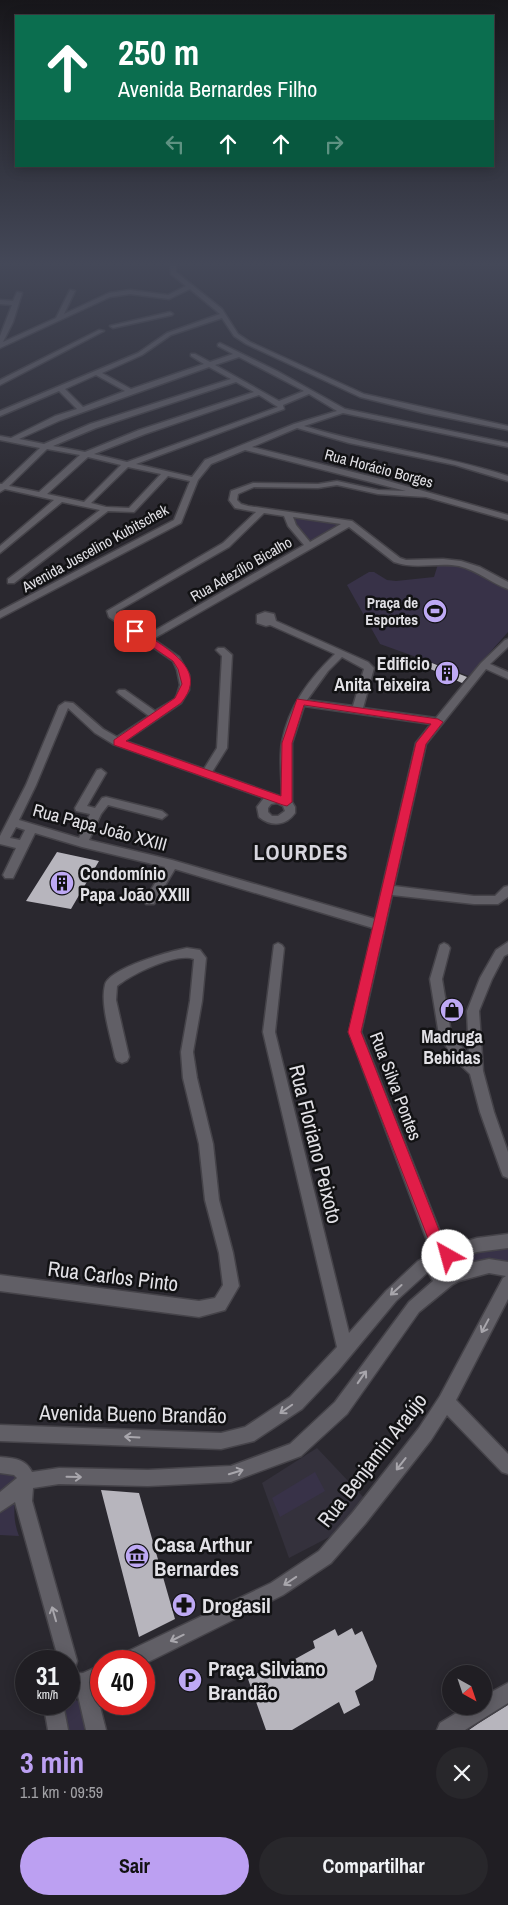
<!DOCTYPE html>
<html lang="pt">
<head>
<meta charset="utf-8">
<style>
  body { margin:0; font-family:"Archivo Narrow",sans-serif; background:#28272b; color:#f1f3f6; height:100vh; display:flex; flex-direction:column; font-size:19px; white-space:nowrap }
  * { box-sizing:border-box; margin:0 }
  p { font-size:16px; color:#a2a2a6 }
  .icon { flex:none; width:28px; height:28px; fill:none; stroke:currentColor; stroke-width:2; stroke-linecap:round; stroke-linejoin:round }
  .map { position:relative; height:1730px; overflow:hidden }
  .drawer { display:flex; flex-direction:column; background:#201e23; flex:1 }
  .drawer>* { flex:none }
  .banner { position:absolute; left:15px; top:15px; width:479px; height:152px; border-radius:0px; box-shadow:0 2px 12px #0003,0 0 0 1px #3d3c41; background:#0b6e4f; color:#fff; overflow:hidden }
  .needle { width:32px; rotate:140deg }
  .controls { position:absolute; left:442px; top:1665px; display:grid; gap:10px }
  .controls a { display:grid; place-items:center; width:50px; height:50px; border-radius:50%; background:#201e23; box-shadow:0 2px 12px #0003,0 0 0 1px #3d3c41; font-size:25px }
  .speed { position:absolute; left:15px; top:1650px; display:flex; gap:10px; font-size:25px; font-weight:700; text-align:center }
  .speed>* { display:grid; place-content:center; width:65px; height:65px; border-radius:50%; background:#201e23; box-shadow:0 2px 12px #0003,0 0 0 1px #3d3c41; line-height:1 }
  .speed small { font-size:12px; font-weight:400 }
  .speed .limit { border:8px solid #d22; background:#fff; color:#111 }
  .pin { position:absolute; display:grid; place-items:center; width:42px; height:42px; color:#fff; margin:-21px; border-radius:10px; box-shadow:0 2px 8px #0006 }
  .me { position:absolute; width:55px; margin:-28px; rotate:322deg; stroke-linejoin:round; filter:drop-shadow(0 0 4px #0008) }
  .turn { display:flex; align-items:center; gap:18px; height:105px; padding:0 20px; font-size:22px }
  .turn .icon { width:65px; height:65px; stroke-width:2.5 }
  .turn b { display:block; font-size:35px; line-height:42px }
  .lanes { display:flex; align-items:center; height:48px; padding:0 20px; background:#0003; justify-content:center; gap:25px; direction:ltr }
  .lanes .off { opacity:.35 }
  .round { display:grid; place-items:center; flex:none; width:52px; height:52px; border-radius:26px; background:#28272b }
  .headline { display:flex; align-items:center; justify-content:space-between; height:85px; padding:0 20px }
  h1 { font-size:30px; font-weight:700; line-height:38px; color:#bca0f2 }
  .action { display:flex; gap:10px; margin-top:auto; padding:10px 20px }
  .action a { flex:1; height:58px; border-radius:30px; background:#bca0f2; color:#111; font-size:20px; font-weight:700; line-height:58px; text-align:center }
  .action a+a { background:#28272b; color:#f1f3f6 }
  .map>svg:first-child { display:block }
  .built { fill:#34313c }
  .green { fill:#383248 }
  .building { fill:#b7b5bd }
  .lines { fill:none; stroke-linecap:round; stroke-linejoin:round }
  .minor-casing { stroke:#454349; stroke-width:3 }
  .minor { fill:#615f66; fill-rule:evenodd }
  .oneway { stroke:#a8a6ac }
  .route { fill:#e11d48; stroke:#92132f }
  .labels { text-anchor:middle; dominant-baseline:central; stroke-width:5; stroke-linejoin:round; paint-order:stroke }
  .far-street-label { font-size:15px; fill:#e2e1e6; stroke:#121214 }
  .far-poi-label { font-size:15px; font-weight:bold; fill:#e2e1e6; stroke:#121214; text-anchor:end }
  .poi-label { font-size:18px; font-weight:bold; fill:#e2e1e6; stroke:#121214; text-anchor:end }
  .street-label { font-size:18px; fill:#e2e1e6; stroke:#121214 }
  .near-street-label { font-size:21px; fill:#e2e1e6; stroke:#121214 }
  .near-poi-label { font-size:21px; font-weight:bold; fill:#e2e1e6; stroke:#121214; text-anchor:start }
  .district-label { font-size:22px; font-weight:bold; letter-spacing:1px; fill:#d7d6de; stroke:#121214 }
</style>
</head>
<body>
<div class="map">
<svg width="508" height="1730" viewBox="0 0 508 1730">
  <rect width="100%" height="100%" fill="#2a282f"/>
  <!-- built -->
  <path class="built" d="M317 1448 366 1500 339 1532 289 1558 262 1483Z"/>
  <!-- green -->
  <path class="green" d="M290 516 342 524 310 544 296 526Z
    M445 563 473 569 508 590V632L469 676 380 644 347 585 369 572H374L387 580 396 581 434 577 438 564Z
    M508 1243V1264L464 1269 460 1253Z
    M0 1466 21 1469C16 1492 10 1514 19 1536L0 1535Z
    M315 1472 325 1491 280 1517 272 1498Z
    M75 1700 82 1702 87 1717 84 1730H68L66 1728C64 1716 61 1705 75 1700Z"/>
  <!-- building -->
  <path class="building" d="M432 663 467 677 462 683 426 667Z
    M57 852 99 861 71 909 26 901Z
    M101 1490 139 1493 175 1619 139 1637Z
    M352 1628 355 1635 362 1631 377 1666 373 1680 355 1691 360 1705 344 1714 339 1702 292 1730H266L248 1679 266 1668 268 1674 315 1648 313 1641 335 1629 338 1636Z
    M508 1705V1730H469L479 1723Z"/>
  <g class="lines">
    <!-- minor casing -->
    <g class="minor-casing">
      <path id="minor" d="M170 265H176V272L222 309 238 334 250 342 364 394 508 426V430L424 413 360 397 246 344 234 336 222 318 171 335 142 355 102 373 131 389 204 364 191 356V354H195L210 362 233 354 218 346V344L220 343 277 371 345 409 508 443V447L343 413 304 426C371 447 441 454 508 476V481L455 465 349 443 297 428 252 447 381 479 508 515V520L426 497 378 494 337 485 318 488 254 487 238 494 237 500 241 504 248 506 352 521 400 558 406 560 443 559 461 561 480 567 508 582V589C491 583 477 570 459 566 437 562 416 570 394 562L349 527 153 639 179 657 189 675V690L181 703 125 741 204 769 217 748 222 656 216 650 218 648H224L232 655 227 748 212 772 282 797C282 779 279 759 282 742 289 706 309 679 335 654L270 625 266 626 257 623V615L265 612 274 614 276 621 368 662 374 668 363 708 436 718 481 663 505 640 508 639V647L490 664 508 672V679L486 669 426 744 394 886 474 896H495L504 887 508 886V897L498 904H474L392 895 361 1032 446 1247 477 1238 508 1234V1248L477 1252 462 1257 465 1264 489 1259 508 1262V1299L456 1400 508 1454V1474L502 1472 447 1415 431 1440 365 1524 331 1563 283 1595 144 1664V1661H120L122 1654 271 1583 319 1551 353 1512 419 1428 440 1396 503 1278 506 1276 489 1273 459 1281 452 1285 419 1312 347 1414 301 1456 231 1482 148 1486 59 1484 33 1488 32 1501 77 1661 75 1668 69 1670V1661H59L15 1502 0 1512V1492L17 1478 14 1475 0 1473V1457C13 1458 26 1459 32 1472L59 1468 148 1470 231 1466 290 1444 335 1402 409 1302 433 1281 428 1272 396 1301 337 1372 302 1409 254 1441 221 1449 0 1441V1425L221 1433 245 1427 290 1397 337 1347 263 1032 274 945 278 943 282 945 284 948 275 1032 349 1333 386 1291 418 1261 432 1254 349 1032 373 928 175 869 154 904H146L144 901 165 867 82 847 35 833 13 878H5L3 875 16 848 0 844V836L26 785 59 706 65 702 73 703 103 729 117 737 149 716 119 694 117 692 119 690H125L155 711 175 699 177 695 180 685 177 670 173 661 109 617 107 611 223 543 256 512 235 508 229 500 231 491 253 483 318 484 337 481 378 490 406 491 245 450 211 464 198 480 181 523 0 618V611L174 520 190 481 168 476 134 512 108 511 14 583H8V579L100 510 62 502 0 553V546L54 500 5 489 0 492V484H2L40 448 0 440V436L11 438 55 416 77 409 59 391 0 416V411L138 353 167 333 220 314 190 289 169 299 130 294 110 297 0 348V336L12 305 0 304V300L13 301 17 292 22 293 13 322 3 342 56 318 70 290 75 291 64 314 109 293 130 290 168 295 186 286 171 274ZM239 357 304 391 279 401 215 365ZM209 367 231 379 90 424 44 444 19 439 61 420ZM96 375 125 391 83 407 65 389ZM236 382 254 392 139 430 85 452 53 446 96 428ZM309 394 337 411 294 424 205 460 192 477 136 464 284 409 283 405ZM259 395 278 407 127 462 94 454 145 434ZM47 449 80 455 39 492 9 486ZM88 457 121 465 84 502 47 494ZM128 467 161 474 129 508 106 507 91 503ZM264 513 284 516 288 526 304 545 147 635 116 614V612L229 547ZM293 517 341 524 310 542 296 525ZM342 657 364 669 353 706 307 700 328 671ZM304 706 431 724 416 743 375 919 172 860 89 840 101 814 108 805 162 819 167 815 162 811 106 797 102 798 95 808 87 806 106 773 101 769 97 770 75 808 76 811 90 814 79 838 19 820 36 785 68 708 95 733 113 744 264 798 257 807 259 817C271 827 286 826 295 813V807L292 802V743ZM277 803 283 806 285 811 278 816H272L268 812V808L271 804ZM16 827 25 830 20 840 10 838ZM444 1263H448L450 1265 448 1271 442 1269Z
        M170 312 173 314 172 315 113 328 110 326Z
        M99 330 104 331 0 385V380Z
        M508 942V954L504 956 492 979 479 1011 483 1071 494 1112 508 1152V1178L503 1176 501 1171 480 1112 470 1074 454 1059 439 1035 430 979 440 945 444 943 448 945 450 948 442 979 451 1033 469 1056 467 1011 480 978 496 950Z
        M187 948 200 950 206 958 202 1001 193 1052 197 1078 213 1144 219 1200 233 1253 239 1286 225 1310 199 1317 0 1291V1275L199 1301 215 1298 223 1285 219 1253 205 1200 199 1144 183 1078 181 1052 190 1001 194 959C176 952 132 974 117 986L116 1000 129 1057 127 1061 122 1063 117 1061 115 1057C111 1037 100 1005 105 985 109 968 171 951 187 948Z
        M101 1665V1684L95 1687 106 1730H86L77 1691 69 1695V1674L83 1673Z
        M508 1683V1703L465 1730H437L440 1723 468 1706H484V1696Z
        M45 1704H63L68 1730H48L44 1707Z"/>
    </g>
    <!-- minor -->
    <use href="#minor" class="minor"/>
  </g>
  <!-- one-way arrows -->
  <defs><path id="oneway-shaft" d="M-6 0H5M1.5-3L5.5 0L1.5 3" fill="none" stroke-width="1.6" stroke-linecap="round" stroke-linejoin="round" transform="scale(1.25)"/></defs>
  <g class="oneway">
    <use href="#oneway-shaft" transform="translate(396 1290) rotate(138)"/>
    <use href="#oneway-shaft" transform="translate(485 1326) rotate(118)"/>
    <use href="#oneway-shaft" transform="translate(362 1377) rotate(-55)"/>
    <use href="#oneway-shaft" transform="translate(286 1409) rotate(145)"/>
    <use href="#oneway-shaft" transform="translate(132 1437) rotate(-177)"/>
    <use href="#oneway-shaft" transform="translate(401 1464) rotate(128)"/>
    <use href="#oneway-shaft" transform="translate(236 1472) rotate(-17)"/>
    <use href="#oneway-shaft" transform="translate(74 1477) rotate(1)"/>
    <use href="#oneway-shaft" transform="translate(290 1581) rotate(146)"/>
    <use href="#oneway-shaft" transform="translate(54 1614) rotate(-106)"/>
    <use href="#oneway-shaft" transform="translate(177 1638) rotate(154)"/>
  </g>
  <!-- sky -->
  <linearGradient id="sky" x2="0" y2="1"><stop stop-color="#17161a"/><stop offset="0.52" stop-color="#444858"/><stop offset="1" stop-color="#444858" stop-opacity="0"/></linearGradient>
  <rect width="508" height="507" fill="url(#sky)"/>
  <!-- route -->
  <path class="route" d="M135 628C144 631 151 638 159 643 181 658 204 676 181 703L126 741 281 796 282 743 297 699 438 719 443 722 426 744 361 1032 446 1248 454 1250 456 1256 454 1261 440 1263 435 1261 431 1246 348 1032 416 743 431 724 304 705 292 743V802L287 806 283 805 114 745V740L175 698 182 684 178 669 173 661 132 633V629Z"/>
  <!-- icons -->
  <defs>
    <g id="stadium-disc" transform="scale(1.25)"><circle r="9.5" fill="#bea9f4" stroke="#121214"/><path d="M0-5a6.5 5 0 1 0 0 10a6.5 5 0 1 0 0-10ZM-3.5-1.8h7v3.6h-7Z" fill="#111"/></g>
    <g id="building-disc" transform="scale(1.25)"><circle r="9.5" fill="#bea9f4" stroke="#121214"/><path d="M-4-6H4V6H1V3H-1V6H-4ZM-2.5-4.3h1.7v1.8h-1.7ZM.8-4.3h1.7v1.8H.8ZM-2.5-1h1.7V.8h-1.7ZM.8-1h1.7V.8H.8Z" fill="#111"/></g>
    <g id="shop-disc" transform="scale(1.25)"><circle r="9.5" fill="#bea9f4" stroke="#121214"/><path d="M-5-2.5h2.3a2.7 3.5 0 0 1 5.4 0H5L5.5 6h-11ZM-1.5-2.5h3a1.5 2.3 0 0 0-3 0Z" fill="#111"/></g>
    <g id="museum-disc" transform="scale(1.25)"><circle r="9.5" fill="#bea9f4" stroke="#121214"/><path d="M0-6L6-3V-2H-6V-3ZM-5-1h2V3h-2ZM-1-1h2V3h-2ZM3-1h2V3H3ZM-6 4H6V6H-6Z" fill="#111"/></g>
    <g id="pharmacy-disc" transform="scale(1.25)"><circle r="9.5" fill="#bea9f4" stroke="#121214"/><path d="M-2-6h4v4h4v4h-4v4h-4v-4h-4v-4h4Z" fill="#111"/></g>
    <g id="parking-disc" transform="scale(1.25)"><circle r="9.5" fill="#bea9f4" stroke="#121214"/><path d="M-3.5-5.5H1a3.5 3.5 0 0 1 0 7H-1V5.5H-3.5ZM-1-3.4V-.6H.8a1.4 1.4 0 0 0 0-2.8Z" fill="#111"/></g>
  </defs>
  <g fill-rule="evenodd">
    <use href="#stadium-disc" x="435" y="611"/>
    <use href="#building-disc" x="447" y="673"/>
    <use href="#building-disc" x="62" y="883"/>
    <use href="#shop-disc" x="452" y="1010"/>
    <use href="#museum-disc" x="137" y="1556"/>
    <use href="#pharmacy-disc" x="184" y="1605"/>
    <use href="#parking-disc" x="190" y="1680"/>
  </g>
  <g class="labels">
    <!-- far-street labels -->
    <g class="far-street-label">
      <text transform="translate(379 468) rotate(15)">Rua Horácio Borges</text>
      <text transform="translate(95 548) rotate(-29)">Avenida Juscelino Kubitschek</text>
      <text transform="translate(241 569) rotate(-30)">Rua Adezílio Bicalho</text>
    </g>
    <!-- far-poi labels -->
    <g class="far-poi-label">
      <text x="418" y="602">Praça de<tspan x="418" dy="17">Esportes</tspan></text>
    </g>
    <!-- poi labels -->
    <g class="poi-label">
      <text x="430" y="663">Edificio<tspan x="430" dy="21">Anita Teixeira</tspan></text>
      <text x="80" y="873" text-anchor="start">Condomínio<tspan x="80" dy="21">Papa João XXIII</tspan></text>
      <text x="452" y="1036" text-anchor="middle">Madruga<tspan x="452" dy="21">Bebidas</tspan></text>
    </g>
    <!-- street labels -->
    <g class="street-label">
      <text transform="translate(100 827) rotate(15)">Rua Papa João XXIII</text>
      <text transform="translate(396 1086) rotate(69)">Rua Silva Pontes</text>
    </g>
    <!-- near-street labels -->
    <g class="near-street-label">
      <text transform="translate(316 1144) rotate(76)">Rua Floriano Peixoto</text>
      <text transform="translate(113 1276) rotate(7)">Rua Carlos Pinto</text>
      <text transform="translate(133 1414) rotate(1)">Avenida Bueno Brandão</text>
      <text transform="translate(372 1460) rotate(-52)">Rua Benjamin Araújo</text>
    </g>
    <!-- near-poi labels -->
    <g class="near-poi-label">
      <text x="154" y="1544">Casa Arthur<tspan x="154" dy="24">Bernardes</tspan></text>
      <text x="202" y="1605">Drogasil</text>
      <text x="208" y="1668">Praça Silviano<tspan x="208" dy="24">Brandão</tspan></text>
    </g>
    <!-- district labels -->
    <g class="district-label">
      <text x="301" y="852">LOURDES</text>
    </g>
  </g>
</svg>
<div class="controls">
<a><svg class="needle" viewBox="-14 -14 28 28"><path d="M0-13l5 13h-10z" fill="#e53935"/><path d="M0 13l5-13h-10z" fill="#a2a2a6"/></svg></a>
</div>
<div class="speed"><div>31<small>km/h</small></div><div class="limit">40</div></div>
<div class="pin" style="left:135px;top:631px;background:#d93025"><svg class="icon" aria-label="arrive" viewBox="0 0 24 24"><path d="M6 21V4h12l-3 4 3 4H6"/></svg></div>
<svg class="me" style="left:448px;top:1256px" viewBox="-20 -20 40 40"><circle r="19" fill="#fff"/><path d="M0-13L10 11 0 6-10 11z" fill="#e11d48"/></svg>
<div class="banner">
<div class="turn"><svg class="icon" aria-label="ahead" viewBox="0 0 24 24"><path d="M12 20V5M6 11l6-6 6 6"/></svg><div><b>250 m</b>Avenida Bernardes Filho</div></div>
<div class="lanes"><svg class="icon off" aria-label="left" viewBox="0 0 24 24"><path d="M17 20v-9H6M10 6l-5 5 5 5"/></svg><svg class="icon" aria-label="ahead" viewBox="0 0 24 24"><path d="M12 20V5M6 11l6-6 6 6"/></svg><svg class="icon" aria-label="ahead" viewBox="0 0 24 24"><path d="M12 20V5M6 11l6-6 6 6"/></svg><svg class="icon off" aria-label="right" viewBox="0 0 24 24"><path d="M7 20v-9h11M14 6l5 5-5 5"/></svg></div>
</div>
</div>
<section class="drawer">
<div class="headline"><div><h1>3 min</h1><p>1.1 km · 09:59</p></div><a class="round"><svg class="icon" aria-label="close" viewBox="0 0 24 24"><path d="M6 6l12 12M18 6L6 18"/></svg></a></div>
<div class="action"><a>Sair</a><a>Compartilhar</a></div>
</section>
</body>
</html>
